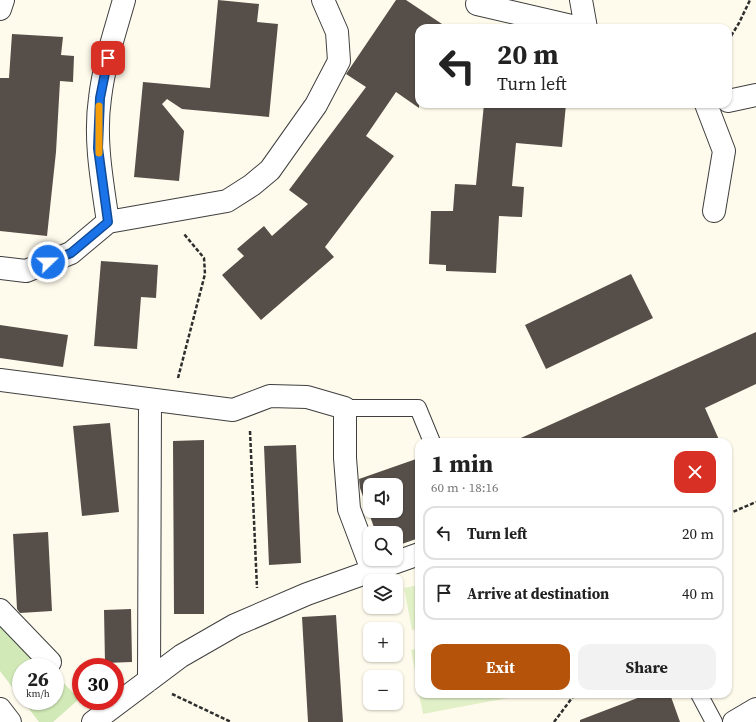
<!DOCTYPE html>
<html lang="en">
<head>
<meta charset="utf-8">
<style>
  body { margin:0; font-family:"Source Serif 4",serif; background:#f2f2f2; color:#222; height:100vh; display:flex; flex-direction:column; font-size:15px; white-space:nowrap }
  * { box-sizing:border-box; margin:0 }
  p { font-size:13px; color:#767676 }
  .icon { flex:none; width:22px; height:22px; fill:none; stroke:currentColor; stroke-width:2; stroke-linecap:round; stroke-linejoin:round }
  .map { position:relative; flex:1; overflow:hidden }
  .side { position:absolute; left:415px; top:438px; width:317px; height:260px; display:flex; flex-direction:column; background:#fff; border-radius:12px; box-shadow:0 1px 3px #0004 }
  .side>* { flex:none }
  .banner { position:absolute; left:415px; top:24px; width:317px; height:84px; border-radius:12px; box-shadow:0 1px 3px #0004; background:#fff; color:#222; overflow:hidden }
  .tools { position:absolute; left:363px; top:478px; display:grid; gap:8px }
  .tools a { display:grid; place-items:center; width:40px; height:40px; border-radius:8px; background:#fff; box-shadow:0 1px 3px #0004; font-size:20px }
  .speed { position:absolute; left:12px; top:658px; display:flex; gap:8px; font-size:20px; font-weight:700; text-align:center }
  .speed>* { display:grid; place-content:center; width:52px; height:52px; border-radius:50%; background:#fff; box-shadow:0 1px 3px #0004; line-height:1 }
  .speed small { font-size:10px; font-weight:400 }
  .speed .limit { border:6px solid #d22; background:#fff; color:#111 }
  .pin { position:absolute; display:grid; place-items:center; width:34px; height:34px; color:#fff; margin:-17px; border-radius:8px; box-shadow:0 2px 6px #0006 }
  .me { position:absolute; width:44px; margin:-22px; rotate:68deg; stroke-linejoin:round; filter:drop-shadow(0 0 3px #0008) }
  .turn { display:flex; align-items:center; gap:14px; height:84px; padding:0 16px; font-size:18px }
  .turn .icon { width:52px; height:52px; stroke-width:2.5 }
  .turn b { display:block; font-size:28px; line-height:34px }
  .round { display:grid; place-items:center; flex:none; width:42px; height:42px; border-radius:12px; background:#f2f2f2 }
  .overview { display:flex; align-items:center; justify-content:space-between; height:68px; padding:0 16px }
  h1 { font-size:24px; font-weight:700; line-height:30px }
  .primary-button { display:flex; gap:8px; margin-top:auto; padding:8px 16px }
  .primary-button a { flex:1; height:46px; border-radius:12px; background:#b45309; color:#fff; font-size:16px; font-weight:700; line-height:46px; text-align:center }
  .primary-button a+a { background:#f2f2f2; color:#222 }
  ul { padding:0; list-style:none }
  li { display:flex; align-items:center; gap:12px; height:54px; margin:0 8px 6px; padding:0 8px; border:2px solid #e0e0e0; border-radius:12px }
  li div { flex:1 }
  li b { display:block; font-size:15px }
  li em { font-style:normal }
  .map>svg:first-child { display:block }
  .green { fill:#d0e9b6 }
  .pitch { fill:#e2f0c8 }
  .building { fill:#554e49; fill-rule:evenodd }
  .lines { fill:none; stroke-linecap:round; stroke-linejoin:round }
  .pedestrian-casing { stroke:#3f3f3f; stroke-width:18 }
  .minor-casing { stroke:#3f3f3f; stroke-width:24 }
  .path { stroke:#2e2e2e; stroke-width:2.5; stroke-dasharray:4 2; stroke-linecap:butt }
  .pedestrian { stroke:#fff; stroke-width:16 }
  .minor { stroke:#fff; stroke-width:22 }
  .route-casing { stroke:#114b97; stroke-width:10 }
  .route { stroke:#1a73e8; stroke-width:7 }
  .slow { stroke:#f59e0b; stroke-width:7 }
</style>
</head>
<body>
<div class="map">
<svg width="756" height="722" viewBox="0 0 756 722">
  <rect width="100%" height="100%" fill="#fffbec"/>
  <!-- green -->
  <path class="green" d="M0 618 48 667H21V699L0 671Z
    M55 674 79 699 53 722H39L23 701H55Z"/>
  <!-- pitch -->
  <path class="pitch" d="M419 585V629L412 630 404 588Z
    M419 648V693L411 650Z
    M419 694H528L423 714Z"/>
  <!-- building -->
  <path class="building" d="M218 0 259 4 257 22 278 24 269 117 182 109 167 99 162 104 184 131 179 181 134 177 143 82 210 88Z
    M396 0H406L448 28H419V108L396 92 366 136 394 156 325 247 334 257 261 320 222 275 244 256 237 249 264 226 272 236 308 204 289 190 366 87 346 74Z
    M12 34 63 37 61 55 74 56 73 82 60 81 56 152 47 236 0 231V78H9Z
    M484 104H566L562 147 516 143 512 186 524 187 522 217 499 216 496 273 446 271V265L429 264 431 211H453L455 184 476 185Z
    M101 261 158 265 156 298 141 297 137 349 94 346Z
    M631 274 653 318 546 369 525 325Z
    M0 325 68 335 63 367 0 358Z
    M756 332V384L705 408 720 442H512Z
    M110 423 119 512 82 516 73 426Z
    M204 440V614H174L173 441Z
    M296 445 301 563 269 565 264 446Z
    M419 458V538L396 546V533H376L360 488 359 479ZM370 485H396V511H370Z
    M48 532 52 611 20 613 17 609 13 534Z
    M131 609 132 662 105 663 104 610Z
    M336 615 343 722H308L302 617Z
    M648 694H670L680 722H580V720Z"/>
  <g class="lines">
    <!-- pedestrian casing -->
    <g class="pedestrian-casing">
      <path id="pedestrian" d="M345 408H418L432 442
        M699 694 714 722"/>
    </g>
    <!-- minor casing -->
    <g class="minor-casing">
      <path id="minor" d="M581 0 586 28
        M477 4 580 28
        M0 9 3 0
        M728 101 756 95
        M706 104 724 151 714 211
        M108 222C102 181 94 139 100 98 104 64 115 32 124 0
        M0 268 26 271 71 253 108 222 227 201 252 185 270 170 316 105 339 61 337 32 323 0
        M0 380 233 410 270 396 307 397 345 408V458L349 509 372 570
        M0 610 50 662
        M149 680 150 400
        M0 709 10 722
        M93 722 181 656 235 625 307 594 419 554
        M734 722 756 709"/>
    </g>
    <!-- path -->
    <path class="path" d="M728 41 739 23 750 0
      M178 378 205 274 204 258 184 234
      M250 431 257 588
      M728 514 756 502
      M172 694 231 722
      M554 722 575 694"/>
    <!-- pedestrian -->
    <use href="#pedestrian" class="pedestrian"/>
    <!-- minor -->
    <use href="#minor" class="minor"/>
  </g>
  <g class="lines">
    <!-- route casing -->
    <g class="route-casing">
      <path id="route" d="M48 262 71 253 108 222 98 148 100 98 108 58"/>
    </g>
    <!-- route -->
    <use href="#route" class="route"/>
    <!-- slow -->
    <path class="slow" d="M99 153V106"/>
  </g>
</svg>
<div class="tools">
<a><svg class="icon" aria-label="sound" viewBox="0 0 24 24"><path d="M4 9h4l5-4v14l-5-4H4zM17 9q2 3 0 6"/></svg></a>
<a><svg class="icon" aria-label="search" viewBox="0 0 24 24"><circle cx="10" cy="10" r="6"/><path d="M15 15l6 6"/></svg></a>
<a><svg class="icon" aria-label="layers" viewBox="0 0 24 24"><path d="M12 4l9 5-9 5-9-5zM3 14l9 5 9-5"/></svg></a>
<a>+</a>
<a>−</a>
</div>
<div class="speed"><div>26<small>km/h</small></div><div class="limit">30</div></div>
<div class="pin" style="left:108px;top:58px;background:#d93025"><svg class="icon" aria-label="arrive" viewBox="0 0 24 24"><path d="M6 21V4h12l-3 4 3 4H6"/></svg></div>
<svg class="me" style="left:48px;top:262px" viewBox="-20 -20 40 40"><circle r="17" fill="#1a73e8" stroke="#fff" stroke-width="3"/><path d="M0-11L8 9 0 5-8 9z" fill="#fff"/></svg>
<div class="banner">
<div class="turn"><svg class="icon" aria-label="left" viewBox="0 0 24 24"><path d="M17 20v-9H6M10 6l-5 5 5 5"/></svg><div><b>20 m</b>Turn left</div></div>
</div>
<section class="side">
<div class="overview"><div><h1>1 min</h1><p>60 m · 18:16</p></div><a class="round" style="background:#d93025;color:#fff"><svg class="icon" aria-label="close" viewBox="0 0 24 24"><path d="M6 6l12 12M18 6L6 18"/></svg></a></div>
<ul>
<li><svg class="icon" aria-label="left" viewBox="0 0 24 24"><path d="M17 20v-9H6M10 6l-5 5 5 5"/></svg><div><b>Turn left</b></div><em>20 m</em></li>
<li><svg class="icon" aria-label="arrive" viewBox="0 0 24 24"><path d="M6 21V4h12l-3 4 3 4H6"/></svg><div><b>Arrive at destination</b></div><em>40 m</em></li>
</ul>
<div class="primary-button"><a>Exit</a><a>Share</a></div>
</section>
</div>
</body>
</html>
